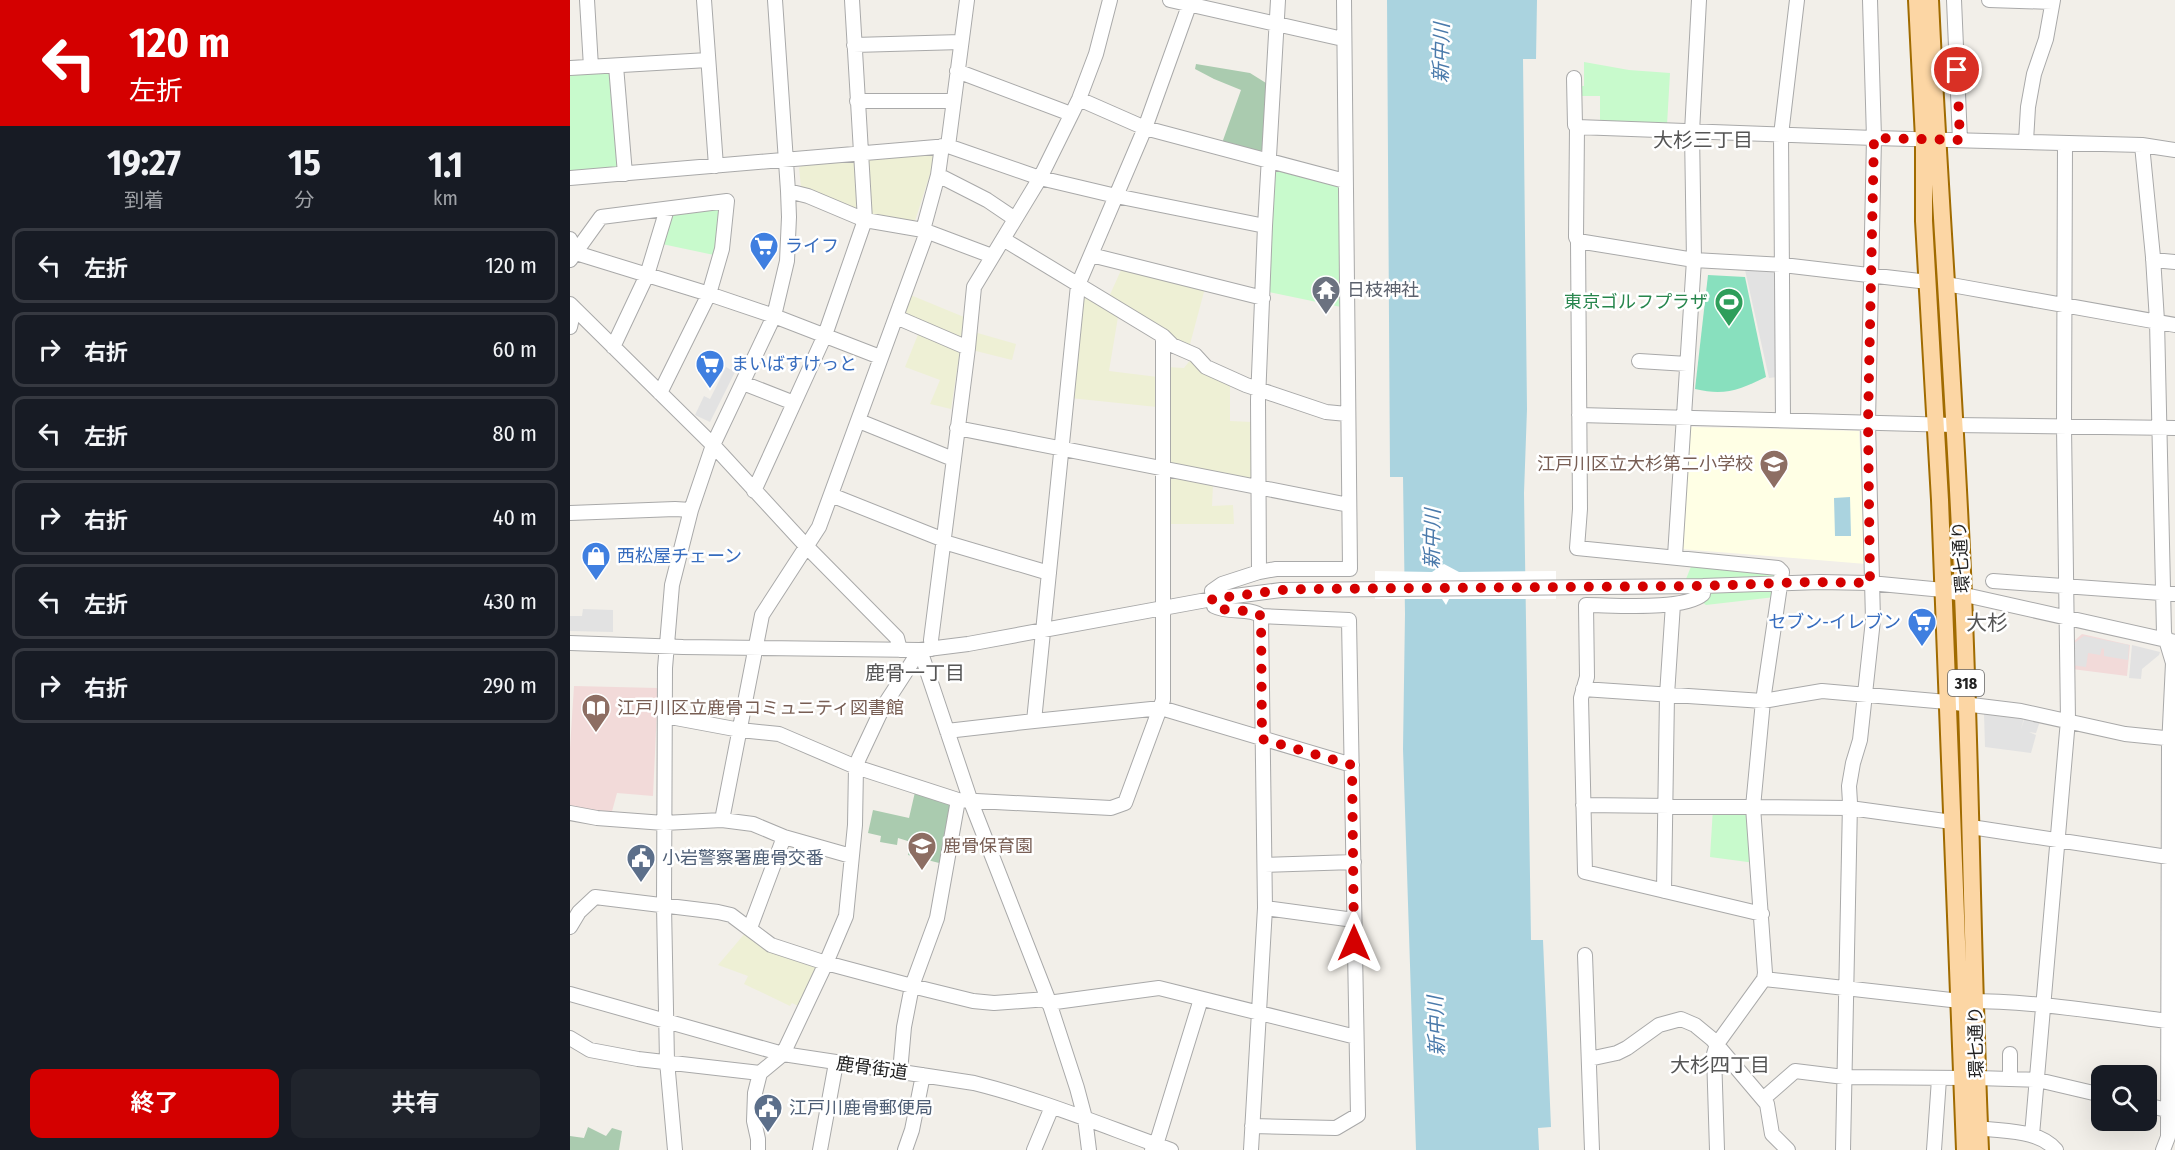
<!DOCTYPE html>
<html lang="ja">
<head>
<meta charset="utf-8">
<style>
  body { margin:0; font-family:"Fira Sans Condensed","Noto Sans JP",sans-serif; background:#20242c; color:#f1f3f6; height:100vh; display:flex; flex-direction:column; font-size:22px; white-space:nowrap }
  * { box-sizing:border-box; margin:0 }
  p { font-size:20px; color:#9ea1a6 }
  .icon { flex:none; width:33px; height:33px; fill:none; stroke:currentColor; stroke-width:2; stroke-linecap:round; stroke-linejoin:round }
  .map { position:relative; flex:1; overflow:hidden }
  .details { display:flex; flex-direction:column; background:#171b24; width:570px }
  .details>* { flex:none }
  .top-card { background:#d40000; color:#fff; overflow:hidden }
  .controls { position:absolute; left:1521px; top:1065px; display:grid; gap:12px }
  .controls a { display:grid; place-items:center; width:66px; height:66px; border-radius:12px; background:#171b24; box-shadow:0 6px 24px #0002; font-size:30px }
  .pin { position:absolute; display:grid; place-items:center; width:51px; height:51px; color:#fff; margin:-26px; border:3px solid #fff; border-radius:50%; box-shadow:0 2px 6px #0007 }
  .me { position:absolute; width:66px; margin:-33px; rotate:0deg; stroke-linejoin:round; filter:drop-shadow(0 0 4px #0008) }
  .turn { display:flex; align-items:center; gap:21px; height:126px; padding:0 30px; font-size:27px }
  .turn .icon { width:78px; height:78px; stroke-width:2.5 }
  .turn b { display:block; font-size:42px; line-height:51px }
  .eta { display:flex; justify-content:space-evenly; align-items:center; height:102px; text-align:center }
  .eta b { font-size:36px; font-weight:700; line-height:42px }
  .primary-button { display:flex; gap:12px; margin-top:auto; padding:12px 30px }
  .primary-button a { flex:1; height:69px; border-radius:12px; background:#d40000; color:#fff; font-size:24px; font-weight:700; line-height:69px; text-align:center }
  .primary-button a+a { background:#20242c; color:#f1f3f6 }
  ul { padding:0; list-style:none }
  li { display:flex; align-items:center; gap:18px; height:75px; margin:0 12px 9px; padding:0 18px; border:3px solid #363941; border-radius:12px }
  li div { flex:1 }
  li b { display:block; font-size:22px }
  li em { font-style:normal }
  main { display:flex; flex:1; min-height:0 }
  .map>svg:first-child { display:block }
  .commercial { fill:#f2dad9 }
  .education { fill:#ffffe5 }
  .farmland { fill:#eef0d5 }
  .cemetery { fill:#aacbaf }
  .park { fill:#c8facc }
  .pitch { fill:#88e0be }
  .parking { fill:#e2e2e2 }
  .water { fill:#aad3df }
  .pier { fill:#fff }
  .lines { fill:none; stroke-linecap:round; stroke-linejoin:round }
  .minor-casing { stroke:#a9a9a9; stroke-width:16 }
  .major-casing { stroke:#a06b00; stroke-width:20 }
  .minor { stroke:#fff; stroke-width:14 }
  .major { stroke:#fcd6a4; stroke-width:16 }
  .route { stroke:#d40000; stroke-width:10; stroke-dasharray:0 18 }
  .labels { text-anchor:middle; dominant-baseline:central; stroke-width:5; stroke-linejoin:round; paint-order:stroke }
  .shield { fill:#fff; stroke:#646464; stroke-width:1.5 }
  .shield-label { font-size:16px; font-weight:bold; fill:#222 }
  .shop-label { font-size:18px; fill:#366cbe; stroke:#fff; text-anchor:start }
  .worship-label { font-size:18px; fill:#5b616d; stroke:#fff; text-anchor:start }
  .leisure-label { font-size:18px; fill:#27864d; stroke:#fff; text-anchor:end }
  .education-label { font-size:18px; fill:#785e54; stroke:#fff; text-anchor:start }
  .street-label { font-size:18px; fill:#222; stroke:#fff }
  .service-label { font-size:18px; fill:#4e5e75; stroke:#fff; text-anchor:start }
  .water-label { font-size:20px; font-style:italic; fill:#4a7aab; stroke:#fff }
  .neighbourhood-label { font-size:20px; fill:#555; stroke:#fff }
  .quarter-label { font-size:21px; fill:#555; stroke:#fff }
</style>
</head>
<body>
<main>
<section class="details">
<div class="top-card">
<div class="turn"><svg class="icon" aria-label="left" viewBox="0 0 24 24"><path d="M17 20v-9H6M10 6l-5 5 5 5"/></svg><div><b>120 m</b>左折</div></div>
</div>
<div class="eta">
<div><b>19:27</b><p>到着</p></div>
<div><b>15</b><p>分</p></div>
<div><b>1.1</b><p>km</p></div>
</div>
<ul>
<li><svg class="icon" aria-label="left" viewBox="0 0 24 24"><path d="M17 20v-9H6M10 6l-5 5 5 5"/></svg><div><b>左折</b></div><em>120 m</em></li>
<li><svg class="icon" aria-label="right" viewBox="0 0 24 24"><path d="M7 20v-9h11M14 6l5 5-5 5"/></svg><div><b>右折</b></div><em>60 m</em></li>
<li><svg class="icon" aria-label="left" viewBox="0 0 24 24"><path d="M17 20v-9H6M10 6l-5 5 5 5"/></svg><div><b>左折</b></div><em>80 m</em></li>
<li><svg class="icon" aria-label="right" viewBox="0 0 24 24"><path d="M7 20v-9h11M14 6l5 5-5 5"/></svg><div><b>右折</b></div><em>40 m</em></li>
<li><svg class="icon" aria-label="left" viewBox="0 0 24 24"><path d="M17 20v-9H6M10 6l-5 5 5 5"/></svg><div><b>左折</b></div><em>430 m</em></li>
<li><svg class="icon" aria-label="right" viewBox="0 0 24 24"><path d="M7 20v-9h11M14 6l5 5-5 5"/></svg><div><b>右折</b></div><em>290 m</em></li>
</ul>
<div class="primary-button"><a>終了</a><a>共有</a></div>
</section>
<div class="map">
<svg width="1605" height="1150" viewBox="0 0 1605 1150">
  <rect width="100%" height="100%" fill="#f2efe9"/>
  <!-- commercial -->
  <path class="commercial" d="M1512 634 1560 645 1557 676 1502 669V643Z
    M4 686 88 688 83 796 47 793 41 815 0 809V748Z"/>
  <!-- education -->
  <path class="education" d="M1121 427 1289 431 1296 564 1111 549Z"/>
  <!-- farmland -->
  <path class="farmland" d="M360 154 363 156 362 168 345 221 338 225 300 214 296 162 299 158Z
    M284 159 287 163 289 212 231 187 229 168 233 164Z
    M552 268 635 288 619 348 538 299Z
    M338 294 394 317 391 338 332 313Z
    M512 297H514L548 317 539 371 588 377 587 407 500 398Z
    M349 332 390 351 381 409 360 404 370 380 335 367Z
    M404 332 446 344 442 360 402 350Z
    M621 359 632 372 660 384V421L682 422 683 478 680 480 602 465 598 462 597 367 614 368Z
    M601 476 643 485 642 506 663 505 664 524H598V479Z
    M176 932 247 965 228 1006 222 1003 220 1006 174 984 178 976 148 965Z"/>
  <!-- cemetery -->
  <path class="cemetery" d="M626 64 680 73 696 83 693 149 690 152 652 143 671 90 644 79 625 69Z
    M345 792 381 802 373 864 338 855 341 842 328 838 327 845 310 842 311 836 298 833 303 810 339 818Z
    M18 1127 36 1136 42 1128 52 1131 49 1150H0V1136L14 1138Z"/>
  <!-- park -->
  <path class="park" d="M1014 62 1059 70 1100 73 1097 125 1030 122V96H1010V86H1014Z
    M41 73 51 167 0 172V75Z
    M708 167 765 182 771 188V307L699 292 702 173Z
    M151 206 144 255 92 244 101 215Z
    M1122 564 1205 571 1207 579H1116Z
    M1195 589 1203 591 1205 597 1136 605 1131 601 1143 592Z
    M1143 808H1181L1185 863 1140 857Z"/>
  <!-- pitch -->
  <path class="pitch" d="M1138 275 1175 277 1196 377C1169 390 1155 396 1125 389Z"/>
  <!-- parking -->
  <path class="parking" d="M1175 270 1207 272V377L1199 378Z
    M156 367 165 372 140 422 125 415 134 396 140 399Z
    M13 609 43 610V632L0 631V616H12Z
    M1514 636 1559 645 1558 660 1534 656V649L1532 648 1530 655 1518 653 1516 667 1502 665 1503 644Z
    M1562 645 1590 652 1589 655 1572 669 1571 679 1559 678Z
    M1414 713 1454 718 1451 729 1455 717 1470 721 1466 733 1459 732 1466 735 1461 753 1415 747Z"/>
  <!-- water -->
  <path class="water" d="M817 0H967L966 59H953L957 409 954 493 961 940H973L981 1127 968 1128 969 1150H846L833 749 835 614 833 477H820Z
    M1280 497 1281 536H1265L1264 498Z"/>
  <!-- pier -->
  <path class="pier" d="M874 564 889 572 986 571V599H879L876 605 872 599H805V571L862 572Z"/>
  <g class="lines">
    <!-- minor casing -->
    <g class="minor-casing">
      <path id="minor" d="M17 0 21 67
        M134 0 146 166
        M600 0 773 39
        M1384 0 1390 140
        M1419 0 1482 2
        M284 45 391 42
        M46 66 55 174
        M0 68 138 60
        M387 71 501 114
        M1004 78 1005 125 1007 127 1006 237 1008 241 1010 509 1007 548 1208 568 1212 572 1193 701 1183 807 1195 973 1194 979 1390 1001C1462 1000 1534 1013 1605 1022
        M509 99 575 128 775 181
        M287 101H383
        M1007 127 1304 138 1572 145 1605 150
        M1456 141 1458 107 1464 74 1476 39 1483 0
        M1572 145 1583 257 1587 321 1594 633 1603 663 1599 747 1598 1137 1593 1150
        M378 146 397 0
        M368 175 417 200 445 219
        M0 178 378 146 470 178 546 196 695 226
        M218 191 238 196 295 220 353 230 422 256
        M353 230 368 175 372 146
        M0 239 6 253
        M433 239 593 336 602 345 625 355 636 367 676 385 756 412 777 414
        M1008 241 1124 260 1213 265 1358 282
        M6 253 139 294 90 393
        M521 255 693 298
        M0 260 31 217 157 201 152 249 139 294 204 316 310 357
        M1583 260 1605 262
        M1376 284 1605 325
        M0 304 143 445 237 547 327 638 330 650
        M326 317 398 348
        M0 327 4 309
        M43 347 77 275 97 209
        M1069 361 1117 364
        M173 383 224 403
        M1009 415 1384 425 1605 428
        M1213 420 1211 135 1227 0
        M289 421 383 459
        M387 428 779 505
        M184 491 255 335 295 220 282 0
        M261 495 374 540
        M0 513 105 509 121 510
        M374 542 479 573
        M1105 556 1124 260 1122 132 1129 0
        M689 572 706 569H780L774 0
        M1423 581 1605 594
        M1133 586V594C1113 611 1044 605 1016 605L1017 677 1011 698 1015 872 1192 914
        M0 643 113 647 350 650 398 644 642 599 711 590 1133 586 1250 582 1300 583 1373 590 1605 642
        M362 649 361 640 398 348 404 287 470 178 509 99 526 54 540 0
        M350 650 401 802 478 999 507 1088 515 1118 519 1150
        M1013 689 1193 701 1252 691 1377 702 1451 711 1555 734 1605 739
        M95 716 170 730 209 734 286 767 388 800 541 808 555 803 593 700V336
        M464 721 591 708 782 765
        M377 731 464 721 508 285 575 128 621 0
        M1013 805 1280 808 1382 822
        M0 813 27 818 94 823 152 820 183 824 214 837 281 856
        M152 820 192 615 249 527 357 232
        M1401 827 1605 858
        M695 865 784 862
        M1094 891 1097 695 1103 604
        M695 908 784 920
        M0 927 9 912 25 897 148 912 161 915 201 945 256 963 342 986 403 1001 424 1003 478 999
        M180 928 214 837
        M1015 955 1022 1150
        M0 994 213 1054 404 1083C472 1100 536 1127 601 1150
        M478 1003 589 988 786 1037
        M0 1038 20 1050 68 1059 190 1073
        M1019 1059 1047 1053 1057 1048 1089 1025 1111 1019 1125 1025 1142 1039 1197 1104 1202 1134 1218 1150
        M330 1072 334 1027 342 986 367 918 388 800
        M1407 1078 1468 1080 1532 1095
        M1440 1079V1054
        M1193 1099 1225 1071 1274 1077 1393 1078
        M1576 1105 1605 1112
        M682 1126 766 1128 788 1115 779 620 691 616
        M1409 1128C1434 1132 1468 1129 1486 1150
        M1462 1135 1498 720 1494 427 1495 143
        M105 1150 97 1061 94 906 95 668 102 585 121 510 143 445 204 316 217 261 219 217 218 191 205 0
        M188 1150V1139L184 1121 185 1093 190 1073 213 1054 256 963 276 916 285 825 286 767 289 758 313 707 350 650
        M250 1150 266 1063
        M335 1150 342 1130 353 1075
        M464 1150 482 1107
        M582 1150 586 1145 631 999
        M681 1150 695 908 691 616C680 607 659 614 644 606L642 591 652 584 689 572 688 400 695 226 708 0
        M1147 1150 1144 1054 1147 1044 1194 979
        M1273 1150 1280 803 1279 786 1283 763 1290 740 1303 620 1298 422 1304 138 1300 0
        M1364 1150 1369 1079"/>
    </g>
    <!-- major casing -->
    <g class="major-casing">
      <path id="major" d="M1347 0 1354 139V221L1370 500 1395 1150
        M1360 0C1369 198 1385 396 1393 595 1401 780 1402 965 1410 1150"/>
    </g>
    <!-- minor -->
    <use href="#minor" class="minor"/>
    <!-- major -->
    <use href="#major" class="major"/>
  </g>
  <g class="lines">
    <!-- route -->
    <path class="route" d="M784 943 782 765 692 739 691 616C679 607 659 614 644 606L642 599 711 590 738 589 1134 586 1238 582 1300 583 1298 422 1304 138 1390 140 1387 70"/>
  </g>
  <!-- icons -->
  <defs>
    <g id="supermarket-pin" transform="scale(1.5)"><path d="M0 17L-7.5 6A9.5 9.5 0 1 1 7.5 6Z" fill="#3f7fe0" stroke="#fff"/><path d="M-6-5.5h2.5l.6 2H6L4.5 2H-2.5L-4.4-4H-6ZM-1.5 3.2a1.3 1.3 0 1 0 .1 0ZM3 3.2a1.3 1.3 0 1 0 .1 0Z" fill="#fff"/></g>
    <g id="temple-pin" transform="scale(1.5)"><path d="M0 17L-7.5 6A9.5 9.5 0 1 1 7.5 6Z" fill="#6b7280" stroke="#fff"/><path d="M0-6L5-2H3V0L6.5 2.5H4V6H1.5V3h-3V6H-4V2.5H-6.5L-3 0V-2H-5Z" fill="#fff"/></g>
    <g id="stadium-pin" transform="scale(1.5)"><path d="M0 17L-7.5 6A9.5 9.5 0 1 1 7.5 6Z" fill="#2e9e5b" stroke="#fff"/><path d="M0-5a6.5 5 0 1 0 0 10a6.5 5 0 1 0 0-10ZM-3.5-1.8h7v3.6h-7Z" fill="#fff"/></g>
    <g id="school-pin" transform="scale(1.5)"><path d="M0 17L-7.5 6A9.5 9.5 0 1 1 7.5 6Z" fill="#8d6e63" stroke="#fff"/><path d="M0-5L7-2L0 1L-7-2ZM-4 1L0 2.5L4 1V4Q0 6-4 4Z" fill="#fff"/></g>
    <g id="shop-pin" transform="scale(1.5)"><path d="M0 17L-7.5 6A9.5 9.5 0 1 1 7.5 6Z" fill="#3f7fe0" stroke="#fff"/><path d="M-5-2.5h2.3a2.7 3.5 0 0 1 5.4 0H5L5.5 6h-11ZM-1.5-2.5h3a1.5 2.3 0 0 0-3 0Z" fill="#fff"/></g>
    <g id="library-pin" transform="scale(1.5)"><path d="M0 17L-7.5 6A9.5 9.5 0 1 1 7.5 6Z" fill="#8d6e63" stroke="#fff"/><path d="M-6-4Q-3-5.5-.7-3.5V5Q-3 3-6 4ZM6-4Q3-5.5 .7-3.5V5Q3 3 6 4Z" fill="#fff"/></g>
    <g id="civic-pin" transform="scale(1.5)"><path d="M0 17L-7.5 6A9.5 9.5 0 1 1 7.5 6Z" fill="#5c6f8a" stroke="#fff"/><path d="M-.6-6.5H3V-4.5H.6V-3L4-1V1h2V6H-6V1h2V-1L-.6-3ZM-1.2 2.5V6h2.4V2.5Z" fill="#fff"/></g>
  </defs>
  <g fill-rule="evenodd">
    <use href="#supermarket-pin" x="194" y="246"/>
    <use href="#temple-pin" x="756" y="290"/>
    <use href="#stadium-pin" x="1159" y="302"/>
    <use href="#supermarket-pin" x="140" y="364"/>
    <use href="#school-pin" x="1204" y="464"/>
    <use href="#shop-pin" x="26" y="556"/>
    <use href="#supermarket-pin" x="1352" y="622"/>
    <use href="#library-pin" x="26" y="708"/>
    <use href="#school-pin" x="352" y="846"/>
    <use href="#civic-pin" x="71" y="858"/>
    <use href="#civic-pin" x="198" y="1108"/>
  </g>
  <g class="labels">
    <!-- shield labels -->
    <rect class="shield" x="1378" y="670" width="36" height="26" rx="4.5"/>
    <g class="shield-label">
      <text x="1396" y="683">318</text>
    </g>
    <!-- shop labels -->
    <g class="shop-label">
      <text x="215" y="246">ライフ</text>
      <text x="161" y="364">まいばすけっと</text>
      <text x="47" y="556">西松屋チェーン</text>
      <text x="1331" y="622" text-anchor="end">セブン-イレブン</text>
    </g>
    <!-- worship labels -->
    <g class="worship-label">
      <text x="777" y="290">日枝神社</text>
    </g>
    <!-- leisure labels -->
    <g class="leisure-label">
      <text x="1138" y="302">東京ゴルフプラザ</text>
    </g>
    <!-- education labels -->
    <g class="education-label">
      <text x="1183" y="464" text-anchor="end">江戸川区立大杉第二小学校</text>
      <text x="47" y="708">江戸川区立鹿骨コミュニティ図書館</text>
      <text x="373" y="846">鹿骨保育園</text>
    </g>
    <!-- street labels -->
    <g class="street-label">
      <text transform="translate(1391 557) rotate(-93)">環七通り</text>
      <text transform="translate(1406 1042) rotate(-91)">環七通り</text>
      <text transform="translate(302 1068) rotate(8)">鹿骨街道</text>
    </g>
    <!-- service labels -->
    <g class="service-label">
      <text x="92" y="858">小岩警察署鹿骨交番</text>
      <text x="219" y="1108">江戸川鹿骨郵便局</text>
    </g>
    <!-- water labels -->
    <g class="water-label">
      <text transform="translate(871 53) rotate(-89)">新中川</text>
      <text transform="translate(862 539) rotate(-89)">新中川</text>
      <text transform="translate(866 1026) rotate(-92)">新中川</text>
    </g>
    <!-- neighbourhood labels -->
    <g class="neighbourhood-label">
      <text x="1133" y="140">大杉三丁目</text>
      <text x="345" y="673">鹿骨一丁目</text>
      <text x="1150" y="1065">大杉四丁目</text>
    </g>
    <!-- quarter labels -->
    <g class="quarter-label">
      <text x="1417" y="623">大杉</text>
    </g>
  </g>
</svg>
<div class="controls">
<a><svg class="icon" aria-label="search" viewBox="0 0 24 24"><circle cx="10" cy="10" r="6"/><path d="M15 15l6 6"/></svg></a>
</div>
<div class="pin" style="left:1387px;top:70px;background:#d93025"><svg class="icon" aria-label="arrive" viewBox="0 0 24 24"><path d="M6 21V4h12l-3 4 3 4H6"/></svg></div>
<svg class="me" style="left:784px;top:943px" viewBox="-20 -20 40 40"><path d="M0-17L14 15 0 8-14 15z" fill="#d40000" stroke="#fff" stroke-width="4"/></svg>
</div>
</main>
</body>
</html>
